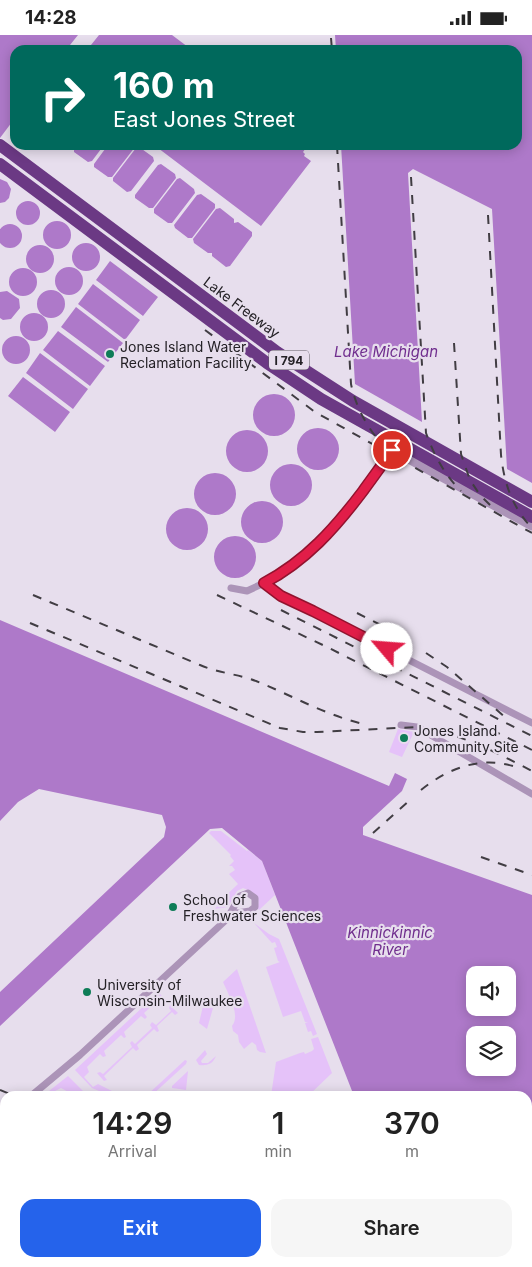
<!DOCTYPE html>
<html lang="en">
<head>
<meta charset="utf-8">
<style>
  body { margin:0; font-family:Inter,sans-serif; background:#f6f6f6; color:#222; height:100vh; display:flex; flex-direction:column; font-size:19px; white-space:nowrap }
  * { box-sizing:border-box; margin:0 }
  p { font-size:16px; color:#767676 }
  .icon { flex:none; width:28px; height:28px; fill:none; stroke:currentColor; stroke-width:2; stroke-linecap:round; stroke-linejoin:round }
  .map { position:relative; flex:1; overflow:hidden }
  .side { position:absolute; left:0px; top:1056px; width:532px; height:176px; display:flex; flex-direction:column; background:#fff; border-radius:15px 15px 0 0; box-shadow:0 2px 12px #0003 }
  .side>* { flex:none }
  .banner { position:absolute; left:10px; top:10px; width:512px; height:105px; border-radius:15px; box-shadow:0 2px 12px #0003; background:#00695c; color:#fff; overflow:hidden }
  .fabs { position:absolute; left:466px; top:931px; display:grid; gap:10px }
  .fabs a { display:grid; place-items:center; width:50px; height:50px; border-radius:10px; background:#fff; box-shadow:0 2px 12px #0003; font-size:25px }
  .pin { position:absolute; display:grid; place-items:center; width:42px; height:42px; color:#fff; margin:-21px; border:2px solid #fff; border-radius:50%; box-shadow:0 1px 5px #0007 }
  .me { position:absolute; width:55px; margin:-28px; rotate:297deg; stroke-linejoin:round; filter:drop-shadow(0 0 4px #0008) }
  .turn { display:flex; align-items:center; gap:18px; height:105px; padding:0 20px; font-size:22px }
  .turn .icon { width:65px; height:65px; stroke-width:2.5 }
  .turn b { display:block; font-size:35px; line-height:42px }
  .eta { display:flex; justify-content:space-evenly; align-items:center; height:85px; text-align:center }
  .eta b { font-size:30px; font-weight:600; line-height:35px }
  .button { display:flex; gap:10px; margin-top:auto; padding:10px 20px }
  .button a { flex:1; height:58px; border-radius:15px; background:#2563eb; color:#fff; font-size:20px; font-weight:600; line-height:58px; text-align:center }
  .button a+a { background:#f6f6f6; color:#222 }
  .status { display:flex; justify-content:space-between; align-items:center; height:35px; padding:0 25px; background:#fff; direction:ltr }
  .status svg { height:14px; fill:currentColor }
  .map>svg:first-child { display:block }
  .green { fill:#e5c2f9 }
  .water { fill:#ae79c9; fill-rule:evenodd }
  .lines { fill:none; stroke-linecap:round; stroke-linejoin:round }
  .minor { stroke:#ac94b8; stroke-width:7 }
  .tertiary { stroke:#ac94b8; stroke-width:9 }
  .motorway { stroke:#6b3984; stroke-width:12 }
  .rail { stroke:#413d43; stroke-width:2; stroke-dasharray:9 9; stroke-linecap:butt }
  .route-casing { stroke:#92132f; stroke-width:12 }
  .route { stroke:#e11d48; stroke-width:9 }
  .poi-dot { fill:#0e7c57; stroke:#e7deed; stroke-width:2 }
  .labels { text-anchor:middle; dominant-baseline:central; stroke-width:4.5; stroke-linejoin:round; paint-order:stroke }
  .shield { fill:#e7deed; stroke:#5e5a62; stroke-width:1 }
  .shield-label { font-size:12px; font-weight:bold; fill:#242126 }
  .street-label { font-size:14px; fill:#242126; stroke:#e7deed }
  .poi-label { font-size:14px; fill:#242126; stroke:#e7deed; text-anchor:start }
  .water-label { font-size:15px; font-style:italic; fill:#702e8e; stroke:#e7deed }
</style>
</head>
<body>
<div class="status"><b>14:28</b><svg viewBox="0 0 49 12"><path d="M0 12V9h3v3zM5 12V6h3v6zM10 12V3h3v9zM15 12V0h3v12zM26 1h20v11H26zM47 4h2v5h-2z"/></svg></div>
<div class="map">
<svg width="532" height="1232" viewBox="0 0 532 1232">
  <rect width="100%" height="100%" fill="#e7deed"/>
  <!-- green -->
  <path class="green" d="M398 694 414 697 402 722 389 717Z
    M211 796H221L247 816 248 815 262 826 275 860 259 875 257 873C262 860 252 857 243 853L237 856 228 872 214 874 219 870 218 868 238 849 229 839 235 835 232 831H229L234 826 230 821 231 820 209 798Z
    M254 888 269 899 279 904 317 999 313 1001 311 996 308 997 305 988 308 987H305L301 976 283 982 266 932 280 927 278 926 274 913 277 912 275 907 272 908Z
    M237 934 238 937 266 1018 260 1017 257 1015 256 1010 252 1007 244 1014 239 1007 238 1000 233 996 232 991C241 980 228 959 223 947Z
    M159 957 165 965 163 967 160 964 144 978 147 982 145 984 141 981 124 997 126 1002 124 1003 121 1000 104 1016 106 1021 103 1022 100 1019 87 1032 89 1037 84 1042 93 1052 98 1049 114 1057 115 1059 111 1061 92 1053 75 1035Z
    M170 970 178 978 175 980 172 977 157 991 159 996 157 997 154 994 137 1010 139 1014 136 1016 133 1013 104 1041 107 1045 104 1046 97 1038 100 1037 103 1039 132 1012 130 1008 132 1006 135 1009 152 993 150 990 152 987 156 990 171 976 169 973Z
    M203 971 213 973 207 994 199 988Z
    M318 1002 332 1038 308 1061H271L276 1027 300 1018 304 1017 305 1019 312 1016 314 1014 311 1004Z
    M205 1015 207 1019 201 1026 202 1028H208L216 1021C213 1029 207 1031 199 1030L196 1025Z
    M185 1025 187 1026 186 1029 151 1061H146Z
    M188 1036 186 1055 172 1053V1051Z
    M68 1041 86 1059 89 1061H76L61 1053 53 1057 49 1056Z"/>
  <!-- water -->
  <path class="water" d="M0 0H78L66 15H15V83L0 103Z
    M99 0H172L192 15H87Z
    M335 0H532V448L507 434 492 174 413 134 408 138 422 387 355 349 341 110H518V15H336Z
    M76 110H104L92 126 88 127 74 117V113Z
    M108 110H134L135 112 112 142H108L94 132V129Z
    M154 110H308L303 117 305 119 304 121 311 126 261 191Z
    M139 112 153 122 154 126 131 156 127 157 113 146V143L136 113Z
    M161 129 175 139 176 143 153 173H149L135 163V160L158 130Z
    M180 143 194 154 195 158 172 188H168L154 178V174L177 144Z
    M0 144 7 147 11 154 9 163 5 167 0 168Z
    M201 159 215 169V173L192 203H188L175 193 174 190 197 160Z
    M16 178a12 12 0 1 1 24 0a12 12 0 1 1-24 0Z
    M220 173 234 184V188L238 187 252 197V201L230 231 226 232 212 221V218H208L194 208 193 204 216 174Z
    M43 200a14 14 0 1 1 28 0a14 14 0 1 1-28 0Z
    M-2 201a12 12 0 1 1 24 0a12 12 0 1 1-24 0Z
    M72 222a14 14 0 1 1 28 0a14 14 0 1 1-28 0Z
    M26 224a14 14 0 1 1 28 0a14 14 0 1 1-28 0Z
    M110 226 158 262 143 281 96 245Z
    M55 246a14 14 0 1 1 28 0a14 14 0 1 1-28 0Z
    M9 247a14 14 0 1 1 28 0a14 14 0 1 1-28 0Z
    M93 249 140 285 125 305 78 269Z
    M37 269a14 14 0 1 1 28 0a14 14 0 1 1-28 0Z
    M7 256 19 264 20 273 11 284 3 285 0 283V257Z
    M76 272 123 308 108 327 61 292Z
    M20 292a14 14 0 1 1 28 0a14 14 0 1 1-28 0Z
    M58 296 105 331 90 351 43 315Z
    M2 315a14 14 0 1 1 28 0a14 14 0 1 1-28 0Z
    M40 318 88 354 73 374 26 338Z
    M23 342 70 377 55 397 8 361Z
    M253 380a21 21 0 1 1 42 0a21 21 0 1 1-42 0Z
    M297 414a21 21 0 1 1 42 0a21 21 0 1 1-42 0Z
    M226 416a21 21 0 1 1 42 0a21 21 0 1 1-42 0Z
    M270 450a21 21 0 1 1 42 0a21 21 0 1 1-42 0Z
    M194 459a21 21 0 1 1 42 0a21 21 0 1 1-42 0Z
    M241 487a21 21 0 1 1 42 0a21 21 0 1 1-42 0Z
    M166 494a21 21 0 1 1 42 0a21 21 0 1 1-42 0Z
    M214 522a21 21 0 1 1 42 0a21 21 0 1 1-42 0Z
    M0 585 389 751 395 738 407 744 402 756 363 792V800L532 860V1095L528 1094V1061H354L262 826 222 793 210 794 0 991V957L164 802 166 792 162 780 39 754 18 767 0 786ZM475 940H508V972H475ZM475 1000H508V1032H475Z
    M422 1228H498L504 1232H424Z"/>
  <g class="lines">
    <!-- minor -->
    <path class="minor" d="M264 548 281 561 313 576 532 688
      M231 553 247 556 264 548 286 537 315 513 341 485 392 415
      M401 690 417 692 532 759
      M248 858 255 863V872L250 876 237 878 227 884 240 861Z
      M31 1061 80 1020 227 884
      M0 1090 5 1086"/>
    <!-- tertiary -->
    <path class="tertiary" d="M392 415 532 491"/>
    <!-- motorway -->
    <path class="motorway" d="M0 110 277 317 353 366 532 467
      M0 129 267 328 321 364 532 482"/>
    <!-- rail -->
    <path class="rail" d="M331 3 332 15
      M337 110 351 349C356 373 369 397 387 414
      M411 142 426 398C434 420 444 439 461 456
      M488 180 501 420C504 448 512 472 532 493
      M205 295 315 377 532 498
      M454 308 461 419 470 445 480 460 493 473
      M33 560 200 630C218 638 238 639 256 646 293 661 329 682 368 690
      M217 560 327 612 532 715
      M281 575 532 701
      M357 578 399 599
      M30 588 280 693 303 697H317L417 692C458 697 495 717 532 736
      M426 618 447 632 506 683
      M421 755C447 734 479 721 513 731
      M373 798 409 766
      M481 822 532 840
      M0 1055 15 1061
      M528 1138H532
      M528 1147H532
      M0 1162 5 1167
      M528 1164H532
      M54 1228 58 1232"/>
  </g>
  <g class="lines">
    <!-- route casing -->
    <g class="route-casing">
      <path id="route" d="M387 614 313 576 281 561 264 548C306 526 335 493 363 456 373 442 383 429 392 415"/>
    </g>
    <!-- route -->
    <use href="#route" class="route"/>
  </g>
  <!-- markers -->
  <g class="poi-dot">
    <circle cx="110" cy="319" r="5"/>
    <circle cx="404" cy="703" r="5"/>
    <circle cx="173" cy="872" r="5"/>
    <circle cx="87" cy="957" r="5"/>
  </g>
  <g class="labels">
    <!-- shield labels -->
    <rect class="shield" x="269" y="315.5" width="40" height="19" rx="4"/>
    <g class="shield-label">
      <text x="289" y="325">I 794</text>
    </g>
    <!-- street labels -->
    <g class="street-label">
      <text transform="translate(242 272) rotate(37)">Lake Freeway</text>
    </g>
    <!-- poi labels -->
    <g class="poi-label">
      <text x="120" y="311">Jones Island Water<tspan x="120" dy="16">Reclamation Facility</tspan></text>
      <text x="414" y="695">Jones Island<tspan x="414" dy="16">Community Site</tspan></text>
      <text x="183" y="864">School of<tspan x="183" dy="16">Freshwater Sciences</tspan></text>
      <text x="97" y="949">University of<tspan x="97" dy="16">Wisconsin-Milwaukee</tspan></text>
    </g>
    <!-- water labels -->
    <g class="water-label">
      <text x="386" y="316">Lake Michigan</text>
      <text x="390" y="897">Kinnickinnic<tspan x="390" dy="17">River</tspan></text>
    </g>
  </g>
</svg>
<div class="fabs">
<a><svg class="icon" aria-label="sound" viewBox="0 0 24 24"><path d="M4 9h4l5-4v14l-5-4H4zM17 9q2 3 0 6"/></svg></a>
<a><svg class="icon" aria-label="layers" viewBox="0 0 24 24"><path d="M12 4l9 5-9 5-9-5zM3 14l9 5 9-5"/></svg></a>
</div>
<div class="pin" style="left:392px;top:415px;background:#d93025"><svg class="icon" aria-label="arrive" viewBox="0 0 24 24"><path d="M6 21V4h12l-3 4 3 4H6"/></svg></div>
<svg class="me" style="left:387px;top:614px" viewBox="-20 -20 40 40"><circle r="19" fill="#fff"/><path d="M0-13L10 11 0 6-10 11z" fill="#e11d48"/></svg>
<div class="banner">
<div class="turn"><svg class="icon" aria-label="right" viewBox="0 0 24 24"><path d="M7 20v-9h11M14 6l5 5-5 5"/></svg><div><b>160 m</b>East Jones Street</div></div>
</div>
<section class="side">
<div class="eta">
<div><b>14:29</b><p>Arrival</p></div>
<div><b>1</b><p>min</p></div>
<div><b>370</b><p>m</p></div>
</div>
<div class="button"><a>Exit</a><a>Share</a></div>
</section>
</div>
</body>
</html>
